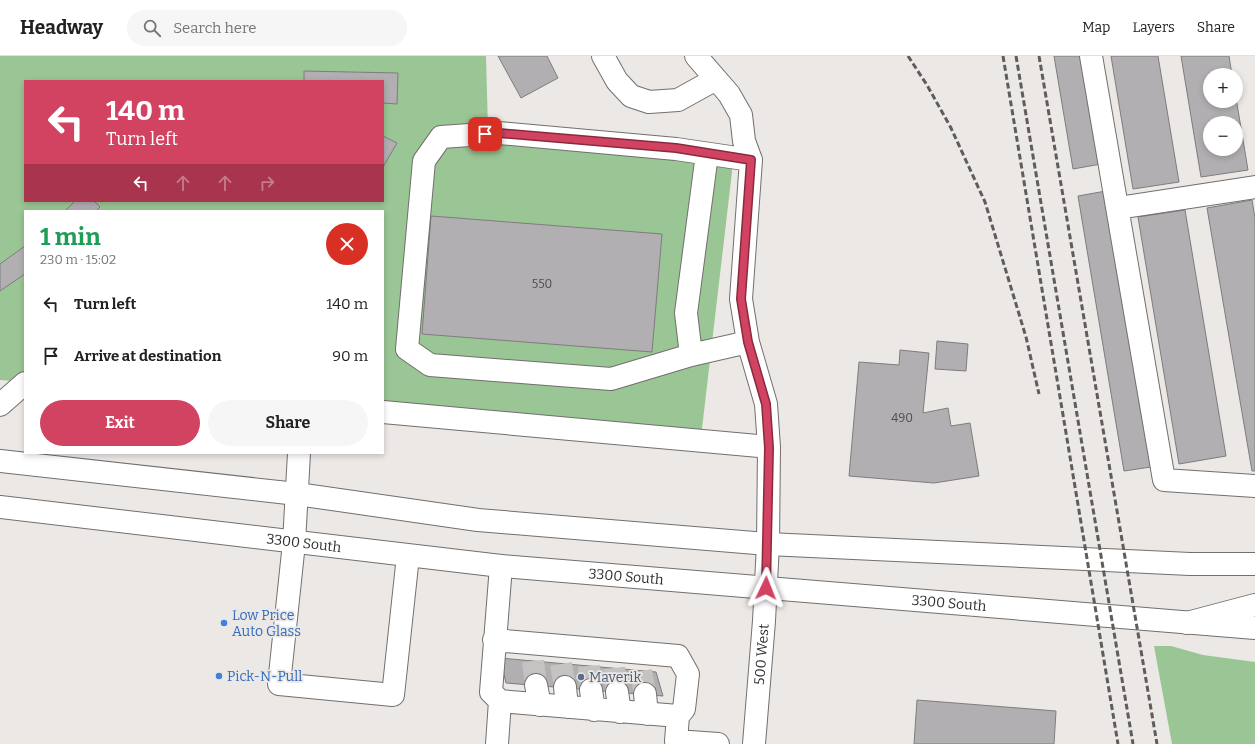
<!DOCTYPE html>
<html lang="en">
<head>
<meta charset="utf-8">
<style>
  body { margin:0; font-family:Bitter,serif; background:#f6f6f6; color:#222; height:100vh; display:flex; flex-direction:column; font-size:15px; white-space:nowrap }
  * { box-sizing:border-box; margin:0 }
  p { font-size:13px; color:#767676 }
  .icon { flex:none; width:22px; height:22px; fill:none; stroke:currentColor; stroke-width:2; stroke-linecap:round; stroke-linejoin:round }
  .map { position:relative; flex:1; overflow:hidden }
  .side { position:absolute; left:24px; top:154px; width:360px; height:244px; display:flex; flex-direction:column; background:#fff; border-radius:0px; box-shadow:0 2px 6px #0003 }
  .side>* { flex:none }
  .guide { position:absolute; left:24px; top:24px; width:360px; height:122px; border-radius:0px; box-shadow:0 2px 6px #0003; background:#d24261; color:#fff; overflow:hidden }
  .fabs { position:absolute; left:1203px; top:12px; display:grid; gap:8px }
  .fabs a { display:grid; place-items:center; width:40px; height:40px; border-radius:50%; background:#fff; box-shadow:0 2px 6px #0003; font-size:20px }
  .pin { position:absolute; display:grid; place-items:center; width:34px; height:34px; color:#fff; margin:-17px; border-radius:8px; box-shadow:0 2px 6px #0006 }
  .me { position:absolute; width:44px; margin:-22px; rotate:2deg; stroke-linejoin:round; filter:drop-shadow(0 0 3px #0008) }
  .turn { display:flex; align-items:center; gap:14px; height:84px; padding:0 16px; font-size:18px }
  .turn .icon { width:52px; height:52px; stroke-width:2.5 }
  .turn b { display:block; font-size:28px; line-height:34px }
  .lanes { display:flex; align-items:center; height:38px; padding:0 16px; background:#0003; justify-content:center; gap:20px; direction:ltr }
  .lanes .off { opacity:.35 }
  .round { display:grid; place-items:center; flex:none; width:42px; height:42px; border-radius:21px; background:#f6f6f6 }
  .head { display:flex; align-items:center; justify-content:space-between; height:68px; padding:0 16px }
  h1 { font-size:24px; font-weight:700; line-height:30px; color:#1e9e55 }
  .cta { display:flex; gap:8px; margin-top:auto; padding:8px 16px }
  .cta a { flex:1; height:46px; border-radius:24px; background:#d24261; color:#fff; font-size:16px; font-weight:700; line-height:46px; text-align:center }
  .cta a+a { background:#f6f6f6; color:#222 }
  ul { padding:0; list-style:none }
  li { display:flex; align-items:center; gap:12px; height:52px; padding:0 16px }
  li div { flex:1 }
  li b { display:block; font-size:15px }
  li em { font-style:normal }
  header { display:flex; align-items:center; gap:24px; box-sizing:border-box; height:56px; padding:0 20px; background:#fff; border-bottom:1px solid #e0e0e0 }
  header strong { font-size:19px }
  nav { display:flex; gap:22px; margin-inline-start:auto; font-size:14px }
  .search { width:280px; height:36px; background:#f6f6f6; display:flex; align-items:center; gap:10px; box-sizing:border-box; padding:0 14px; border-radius:22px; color:#767676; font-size:15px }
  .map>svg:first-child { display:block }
  .green { fill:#9ac594; fill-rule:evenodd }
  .building { fill:#b2afb2; stroke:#7f7c7e; fill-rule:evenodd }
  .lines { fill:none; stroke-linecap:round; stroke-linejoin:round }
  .minor-tunnel { stroke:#c5c3c1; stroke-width:22; stroke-dasharray:22 11; stroke-linecap:butt }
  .minor-casing { stroke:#726f6d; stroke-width:24 }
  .major-casing { stroke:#726f6d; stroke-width:24 }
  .highway-casing { stroke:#726f6d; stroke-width:24 }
  .minor { stroke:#fff; stroke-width:22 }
  .major { stroke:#fff; stroke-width:22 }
  .highway { stroke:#fff; stroke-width:22 }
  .rail { stroke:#5f5d5c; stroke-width:3; stroke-dasharray:6 3; stroke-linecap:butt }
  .route-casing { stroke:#882b3f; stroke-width:10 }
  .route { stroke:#d24261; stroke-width:7 }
  .shop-dot { fill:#3f7fe0; stroke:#ebe8e6; stroke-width:1.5 }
  .service-dot { fill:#5c6f8a; stroke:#ebe8e6; stroke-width:1.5 }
  .labels { text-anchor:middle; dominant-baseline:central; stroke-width:3.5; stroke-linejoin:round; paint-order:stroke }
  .number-label { font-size:12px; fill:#504e4e }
  .street-label { font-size:14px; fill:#2f2e2d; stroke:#ebe8e6 }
  .shop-label { font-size:14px; fill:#366cbe; stroke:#ebe8e6; text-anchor:start }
  .service-label { font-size:14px; fill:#4e5e75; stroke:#ebe8e6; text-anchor:start }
</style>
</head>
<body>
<header>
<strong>Headway</strong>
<div class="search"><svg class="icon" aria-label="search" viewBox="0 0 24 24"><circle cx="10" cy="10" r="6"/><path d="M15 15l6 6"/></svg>Search here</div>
<nav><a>Map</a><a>Layers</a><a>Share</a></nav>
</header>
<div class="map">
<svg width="1255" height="688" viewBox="0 0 1255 688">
  <rect width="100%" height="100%" fill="#ebe8e6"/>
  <!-- green -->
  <path class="green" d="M0 0H486L488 73 735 90 701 381 383 355V155H25V326L0 324ZM25 25H383V145H25Z
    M1154 590H1171L1203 599 1255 606V688H1172Z"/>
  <!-- building -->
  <path class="building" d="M498 0H547L558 22 521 42Z
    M1054 0H1082L1101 108 1073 113Z
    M1111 0H1158L1179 126 1133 133Z
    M1181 0H1229L1232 19H1210V45H1236V42L1248 114 1201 121ZM1210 67H1236V93H1210Z
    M304 15 398 17 397 48 383 47V25H304Z
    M383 80 397 87 383 111Z
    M1106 135 1151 411 1124 415 1078 140Z
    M1252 144 1255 162V415H1252L1207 152Z
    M75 145H94L100 151 96 155H65Z
    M1185 154 1226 400 1179 408 1138 161Z
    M431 160 662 178 652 296 422 278Z
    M25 190V218L0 235V208Z
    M937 285 968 288 966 315 935 313Z
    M900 294 929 297 923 357 948 352 951 370 970 367 979 420 934 427 849 420 859 306 899 309Z
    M500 602 656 616 663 640 506 627Z
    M917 644 1056 655 1054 688H914Z"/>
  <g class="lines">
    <!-- minor-tunnel -->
    <path class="minor-tunnel" d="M533 605 536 629
      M561 608 565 631
      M589 610 591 634
      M614 612 617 636
      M641 615 645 638"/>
    <!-- minor casing -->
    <g class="minor-casing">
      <path id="minor" d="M603 0 617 25 631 40 649 46 678 44 716 23
        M696 0 729 38 741 59 744 85 751 104 741 243 748 286 766 348 769 391 768 488
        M1091 0 1164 424 1255 430
        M1118 152 1255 131
        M748 286 691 299 611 323 430 309 407 293 424 105 441 81 499 77 676 93 751 104
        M691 299 686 257 707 98
        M0 349 25 327
        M383 356 769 391
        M299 397 294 487 279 628 393 639 408 500
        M501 510 491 636 500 645 678 660 676 685 718 688
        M494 584 678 600 688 618 684 653 678 660
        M536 629 540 649
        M565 631 567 651
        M591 634 594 654
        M617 636 620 656
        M645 638 647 658
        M497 688 500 645"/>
    </g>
    <!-- major casing -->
    <g class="major-casing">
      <g id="major">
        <path d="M0 405 297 438 478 464 768 488 1190 508H1255"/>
        <path id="s1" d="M0 451 501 510 1255 572"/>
        <path id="s2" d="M754 688 764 565 768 488"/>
      </g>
    </g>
    <!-- highway casing -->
    <g class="highway-casing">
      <path id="highway" d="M1187 567 1255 549"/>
    </g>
    <!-- minor -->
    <use href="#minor" class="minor"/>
    <!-- major -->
    <use href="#major" class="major"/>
    <!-- highway -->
    <use href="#highway" class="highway"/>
    <!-- rail -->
    <path class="rail" d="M908 0 927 29 951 72 985 146 1026 281 1039 338
      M1003 0 1118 688
      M1016 0 1133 688
      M1039 0 1157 688"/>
  </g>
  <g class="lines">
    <!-- route casing -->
    <g class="route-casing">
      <path id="route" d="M485 78 499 77 676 92 751 104 741 243 748 286 766 348 769 392 766 532"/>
    </g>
    <!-- route -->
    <use href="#route" class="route"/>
  </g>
  <!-- markers -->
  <g class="shop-dot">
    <circle cx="224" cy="567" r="4"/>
    <circle cx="219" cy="620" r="4"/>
  </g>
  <circle class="service-dot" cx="581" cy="621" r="4"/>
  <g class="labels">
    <!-- number labels -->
    <g class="number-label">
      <text x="542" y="228">550</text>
      <text x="902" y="362">490</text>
    </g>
    <!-- street labels -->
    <g class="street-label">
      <text stroke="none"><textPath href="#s1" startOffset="306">3300 South</textPath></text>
      <text stroke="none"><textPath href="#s1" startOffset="630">3300 South</textPath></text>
      <text stroke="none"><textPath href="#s1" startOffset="954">3300 South</textPath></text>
      <text stroke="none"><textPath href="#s2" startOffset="90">500 West</textPath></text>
    </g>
    <!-- shop labels -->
    <g class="shop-label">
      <text x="232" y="559">Low Price<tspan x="232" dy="16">Auto Glass</tspan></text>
      <text x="227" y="620">Pick-N-Pull</text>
    </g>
    <!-- service labels -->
    <g class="service-label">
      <text x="589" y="621">Maverik</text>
    </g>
  </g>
</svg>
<div class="fabs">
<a>+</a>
<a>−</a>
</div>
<div class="pin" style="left:485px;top:78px;background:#d93025"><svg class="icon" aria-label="arrive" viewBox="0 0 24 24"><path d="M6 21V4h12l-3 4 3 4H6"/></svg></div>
<svg class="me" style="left:766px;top:532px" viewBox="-20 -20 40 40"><path d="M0-17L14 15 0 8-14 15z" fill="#d24261" stroke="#fff" stroke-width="4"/></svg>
<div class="guide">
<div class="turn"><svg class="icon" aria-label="left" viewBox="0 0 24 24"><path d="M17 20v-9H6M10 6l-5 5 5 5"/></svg><div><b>140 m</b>Turn left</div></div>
<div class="lanes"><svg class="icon" aria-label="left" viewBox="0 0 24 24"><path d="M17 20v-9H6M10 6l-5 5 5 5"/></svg><svg class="icon off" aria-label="ahead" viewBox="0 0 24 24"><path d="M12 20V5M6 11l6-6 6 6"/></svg><svg class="icon off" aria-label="ahead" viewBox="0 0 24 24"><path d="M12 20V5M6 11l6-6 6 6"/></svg><svg class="icon off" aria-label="right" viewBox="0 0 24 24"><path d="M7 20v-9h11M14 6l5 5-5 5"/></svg></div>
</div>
<section class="side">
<div class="head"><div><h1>1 min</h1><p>230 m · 15:02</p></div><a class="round" style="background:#d93025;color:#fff"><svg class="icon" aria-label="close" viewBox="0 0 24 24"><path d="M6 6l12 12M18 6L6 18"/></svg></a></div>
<ul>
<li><svg class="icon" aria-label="left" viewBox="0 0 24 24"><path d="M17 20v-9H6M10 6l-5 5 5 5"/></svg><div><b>Turn left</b></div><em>140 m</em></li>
<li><svg class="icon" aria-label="arrive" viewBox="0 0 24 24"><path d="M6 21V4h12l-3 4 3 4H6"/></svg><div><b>Arrive at destination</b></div><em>90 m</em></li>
</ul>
<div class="cta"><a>Exit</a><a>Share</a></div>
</section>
</div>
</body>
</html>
